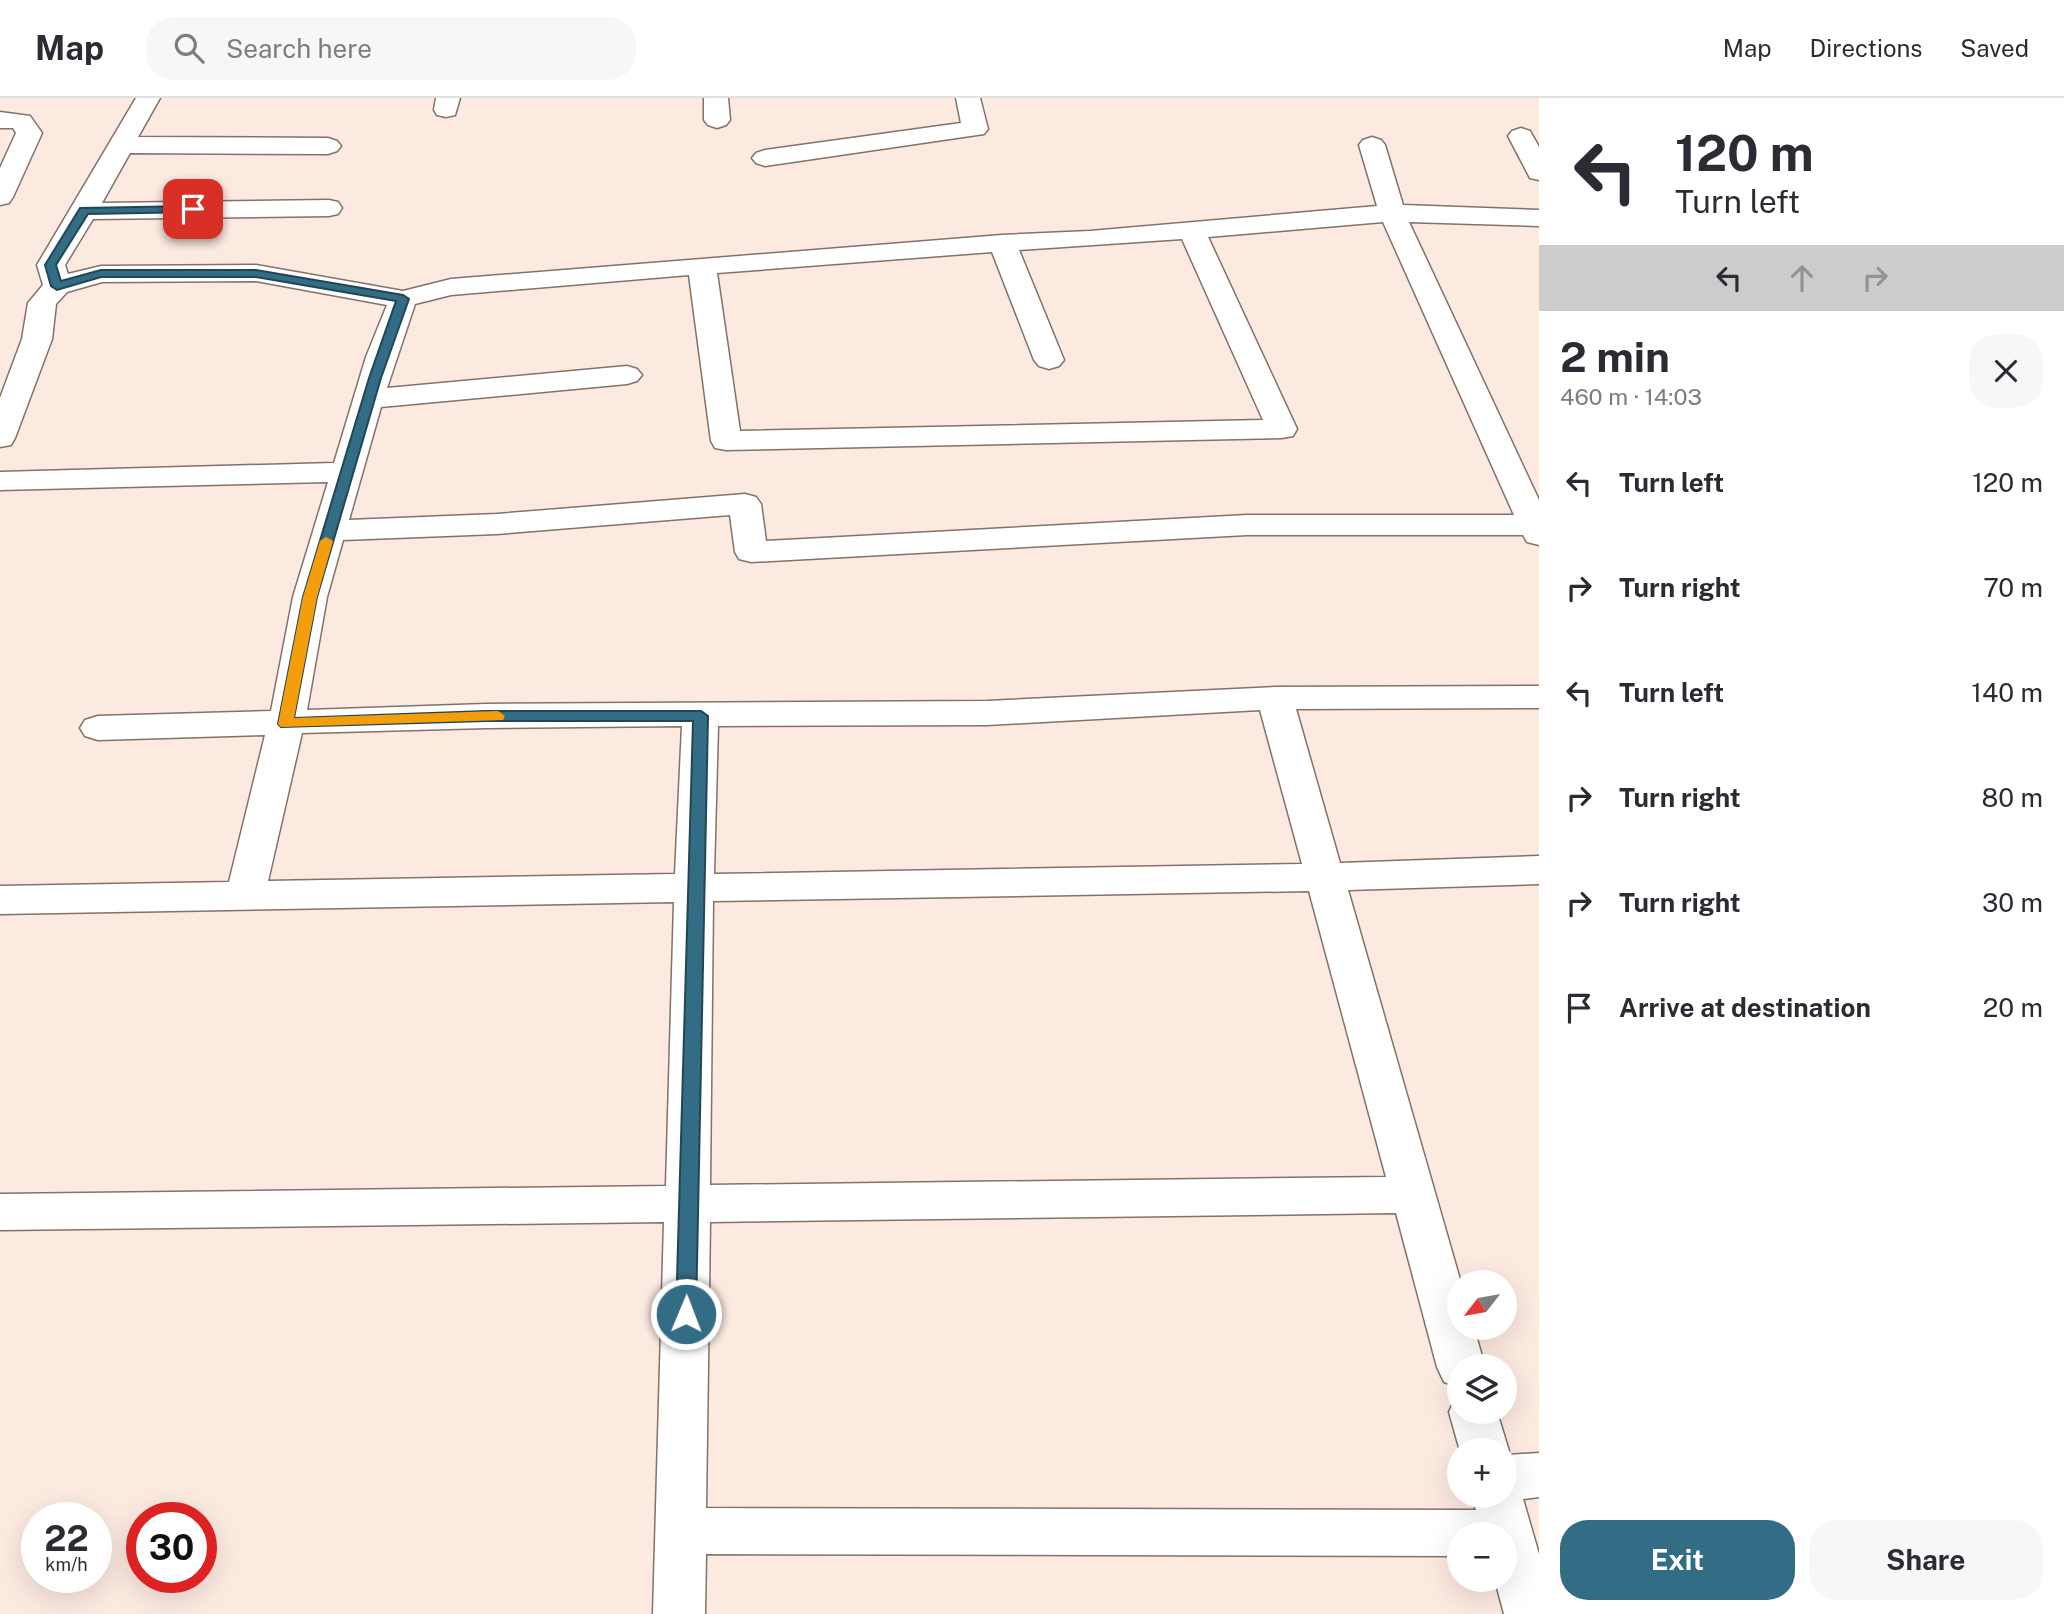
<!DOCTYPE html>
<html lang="en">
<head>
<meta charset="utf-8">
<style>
  body { margin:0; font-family:"Public Sans",sans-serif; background:#f7f7f7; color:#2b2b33; height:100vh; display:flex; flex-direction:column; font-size:26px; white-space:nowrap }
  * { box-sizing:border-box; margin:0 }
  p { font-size:23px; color:#7c7c81 }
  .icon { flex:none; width:38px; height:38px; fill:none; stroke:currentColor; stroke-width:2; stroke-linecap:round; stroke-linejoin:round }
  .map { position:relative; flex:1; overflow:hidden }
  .panel { display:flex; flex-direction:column; background:#fff; width:525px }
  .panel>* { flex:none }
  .top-card { background:#fff; color:#2b2b33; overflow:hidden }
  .needle { width:46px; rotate:239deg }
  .buttons { position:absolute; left:1447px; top:1172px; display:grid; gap:14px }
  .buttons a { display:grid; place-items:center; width:70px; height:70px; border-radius:50%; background:#fff; box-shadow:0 7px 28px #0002; font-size:35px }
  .speed { position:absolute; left:21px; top:1404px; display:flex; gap:14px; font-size:35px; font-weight:700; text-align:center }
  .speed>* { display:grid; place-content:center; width:91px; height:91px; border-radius:50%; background:#fff; box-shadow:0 7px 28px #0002; line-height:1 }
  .speed small { font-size:18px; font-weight:400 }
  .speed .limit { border:10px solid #d22; background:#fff; color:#111 }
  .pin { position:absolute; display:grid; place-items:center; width:60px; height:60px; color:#fff; margin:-30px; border-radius:14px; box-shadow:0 4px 10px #0006 }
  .me { position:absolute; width:77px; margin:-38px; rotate:1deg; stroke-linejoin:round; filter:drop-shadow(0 0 5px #0008) }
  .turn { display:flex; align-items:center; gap:24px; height:147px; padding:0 21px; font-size:32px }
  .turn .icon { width:91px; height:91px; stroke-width:2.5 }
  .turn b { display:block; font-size:49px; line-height:60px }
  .lanes { display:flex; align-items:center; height:66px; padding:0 21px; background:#0003; justify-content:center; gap:35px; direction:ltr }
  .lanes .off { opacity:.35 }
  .round { display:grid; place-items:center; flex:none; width:74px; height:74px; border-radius:28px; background:#f7f7f7 }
  .overview { display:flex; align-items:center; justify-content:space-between; height:119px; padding:0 21px }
  h1 { font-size:42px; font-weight:700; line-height:52px }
  .cta { display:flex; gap:14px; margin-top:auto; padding:14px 21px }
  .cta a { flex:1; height:80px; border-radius:28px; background:#336c85; color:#fff; font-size:28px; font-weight:700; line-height:80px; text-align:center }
  .cta a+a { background:#f7f7f7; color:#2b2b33 }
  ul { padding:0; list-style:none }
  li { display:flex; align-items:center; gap:21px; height:105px; padding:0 21px }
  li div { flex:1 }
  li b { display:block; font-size:26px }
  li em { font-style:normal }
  header { display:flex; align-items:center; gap:42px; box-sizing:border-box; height:98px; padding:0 35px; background:#fff; border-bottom:2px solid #e1e1e2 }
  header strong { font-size:33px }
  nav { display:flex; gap:38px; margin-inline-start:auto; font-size:24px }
  .search { width:490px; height:63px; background:#f7f7f7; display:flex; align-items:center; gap:18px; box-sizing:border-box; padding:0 24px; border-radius:28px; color:#7c7c81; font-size:26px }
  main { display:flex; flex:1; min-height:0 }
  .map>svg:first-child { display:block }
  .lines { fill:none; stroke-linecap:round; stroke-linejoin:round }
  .minor-casing { stroke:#82726a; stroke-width:3 }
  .minor { fill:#fff; fill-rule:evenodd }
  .route { fill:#336c85; stroke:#214656; stroke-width:2 }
  .slow { fill:#f59e0b }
</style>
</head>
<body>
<header>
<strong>Map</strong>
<div class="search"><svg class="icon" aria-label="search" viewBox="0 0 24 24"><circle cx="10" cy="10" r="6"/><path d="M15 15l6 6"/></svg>Search here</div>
<nav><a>Map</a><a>Directions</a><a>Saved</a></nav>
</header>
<main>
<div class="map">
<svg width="1539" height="1516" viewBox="0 0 1539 1516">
  <rect width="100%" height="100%" fill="#fce9e0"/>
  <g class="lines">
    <!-- minor casing -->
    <g class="minor-casing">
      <path id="minor" d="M136 0H160L138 39 328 40 337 43 341 48 337 53 328 56 130 55 102 105 329 102 338 104 342 110 338 116 329 118 93 121 65 167 68 176 101 168 256 167 403 193 451 181 1002 137 1090 133 1377 108 1359 47 1363 42 1372 39 1381 42 1385 47 1403 107 1539 112V128L1409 124 1539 402V447L1527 444 1523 437H1247L751 464 739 461 735 454 730 417 497 436 343 442 327 499 307 612 486 606 987 603 1275 589 1539 588V610L1296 611 1340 765 1539 758V786L1348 792 1461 1185 1460 1230H1474L1485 1269H1460V1289L1444 1284 1437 1269 1396 1115 710 1124 706 1410 1476 1412 1472 1398H1505V1353H1460L1449 1314 1456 1299 1460 1298V1314H1497L1509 1353 1507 1357 1539 1355V1399L1523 1401 1539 1456V1516H1504L1495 1482H1505V1437H1460V1458L706 1456 705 1516H653L664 1124 0 1132V1096L666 1088 674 804 0 816V788L229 784 265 637 98 642 85 638 80 630 85 622 98 618 271 613 293 499 328 384 0 392V374L334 365 366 259 387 207 256 183 102 184 67 194 56 206 52 241 15 340 11 347 0 349V300L22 241 28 205 43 187 37 167ZM1383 124 1514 417H1247L766 443 761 406 756 399 745 396 497 416 349 422 381 309 627 286 637 283 642 277 637 271 627 268 387 290 415 206 451 197 689 177 711 343 715 350 726 352 1282 340 1293 338 1297 331 1208 139ZM1182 141 1263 322 740 333 717 175 992 154 1034 262 1039 268 1049 271 1059 268 1064 262 1019 152ZM1260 612 1302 766 714 776 718 628 987 627ZM682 628 675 776 268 783 302 635 486 630ZM1309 793 1386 1079 710 1087 713 803Z
        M436 0H460L455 17 446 19 437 17 434 12Z
        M704 0H728L730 22 726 27 717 30 708 27 704 22Z
        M956 0H980L988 31 984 36 765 68 756 65 752 60 756 55 765 52 961 25Z
        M0 14 30 18 42 35 13 99 9 105 0 107V70L16 35 13 30H0Z
        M1521 30 1530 33 1539 49V82L1530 80 1508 38 1512 33Z"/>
    </g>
    <!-- minor -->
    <use href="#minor" class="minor"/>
  </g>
  <!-- route -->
  <path class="route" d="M193 108 197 109V114L88 116 56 167 61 183 101 172H256L403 197 409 201 381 280 317 499 294 620 486 613H701L708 618 696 1216 693 1222 686 1224 679 1222 676 1216 693 623H486L281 629 278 626 303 499 369 280 396 203 256 179H101L57 192 51 188 45 167 80 110Z"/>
  <!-- slow -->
  <path class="slow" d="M326 439 333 443 317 499 294 620 498 613 505 618 503 622 281 629 278 626 303 499 320 443Z"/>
</svg>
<div class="buttons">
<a><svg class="needle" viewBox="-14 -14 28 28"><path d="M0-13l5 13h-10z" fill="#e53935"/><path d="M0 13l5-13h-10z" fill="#7c7c81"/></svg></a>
<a><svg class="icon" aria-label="layers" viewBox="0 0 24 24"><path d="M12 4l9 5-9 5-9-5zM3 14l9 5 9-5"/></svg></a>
<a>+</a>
<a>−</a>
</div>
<div class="speed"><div>22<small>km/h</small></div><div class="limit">30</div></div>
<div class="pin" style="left:193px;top:111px;background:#d93025"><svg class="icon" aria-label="arrive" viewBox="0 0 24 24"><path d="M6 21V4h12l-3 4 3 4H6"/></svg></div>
<svg class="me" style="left:686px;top:1216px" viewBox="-20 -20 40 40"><circle r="17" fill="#336c85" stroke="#fff" stroke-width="3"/><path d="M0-11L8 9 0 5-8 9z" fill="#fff"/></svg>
</div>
<section class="panel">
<div class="top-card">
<div class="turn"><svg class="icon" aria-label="left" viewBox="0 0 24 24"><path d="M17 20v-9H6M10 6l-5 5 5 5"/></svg><div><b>120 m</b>Turn left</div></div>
<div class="lanes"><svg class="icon" aria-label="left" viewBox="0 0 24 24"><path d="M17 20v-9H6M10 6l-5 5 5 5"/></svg><svg class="icon off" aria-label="ahead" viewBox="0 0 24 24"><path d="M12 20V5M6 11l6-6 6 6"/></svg><svg class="icon off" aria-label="right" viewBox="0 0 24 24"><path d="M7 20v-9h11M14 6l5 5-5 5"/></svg></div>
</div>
<div class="overview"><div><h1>2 min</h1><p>460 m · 14:03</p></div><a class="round"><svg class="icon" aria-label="close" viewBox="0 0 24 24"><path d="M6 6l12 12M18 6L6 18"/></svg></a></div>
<ul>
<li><svg class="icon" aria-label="left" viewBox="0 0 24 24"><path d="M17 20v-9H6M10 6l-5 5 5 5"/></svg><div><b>Turn left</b></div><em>120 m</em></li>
<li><svg class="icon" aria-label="right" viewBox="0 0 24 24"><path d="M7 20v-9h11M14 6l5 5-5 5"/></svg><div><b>Turn right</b></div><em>70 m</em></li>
<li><svg class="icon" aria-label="left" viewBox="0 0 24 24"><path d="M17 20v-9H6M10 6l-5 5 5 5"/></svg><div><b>Turn left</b></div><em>140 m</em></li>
<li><svg class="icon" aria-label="right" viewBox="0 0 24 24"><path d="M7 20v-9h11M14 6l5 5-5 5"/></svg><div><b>Turn right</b></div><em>80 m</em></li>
<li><svg class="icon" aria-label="right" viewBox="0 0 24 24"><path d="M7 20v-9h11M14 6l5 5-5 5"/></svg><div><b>Turn right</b></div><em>30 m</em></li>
<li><svg class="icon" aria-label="arrive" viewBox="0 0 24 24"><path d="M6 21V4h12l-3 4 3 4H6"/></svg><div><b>Arrive at destination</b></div><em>20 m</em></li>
</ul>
<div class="cta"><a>Exit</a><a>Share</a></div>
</section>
</main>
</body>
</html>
